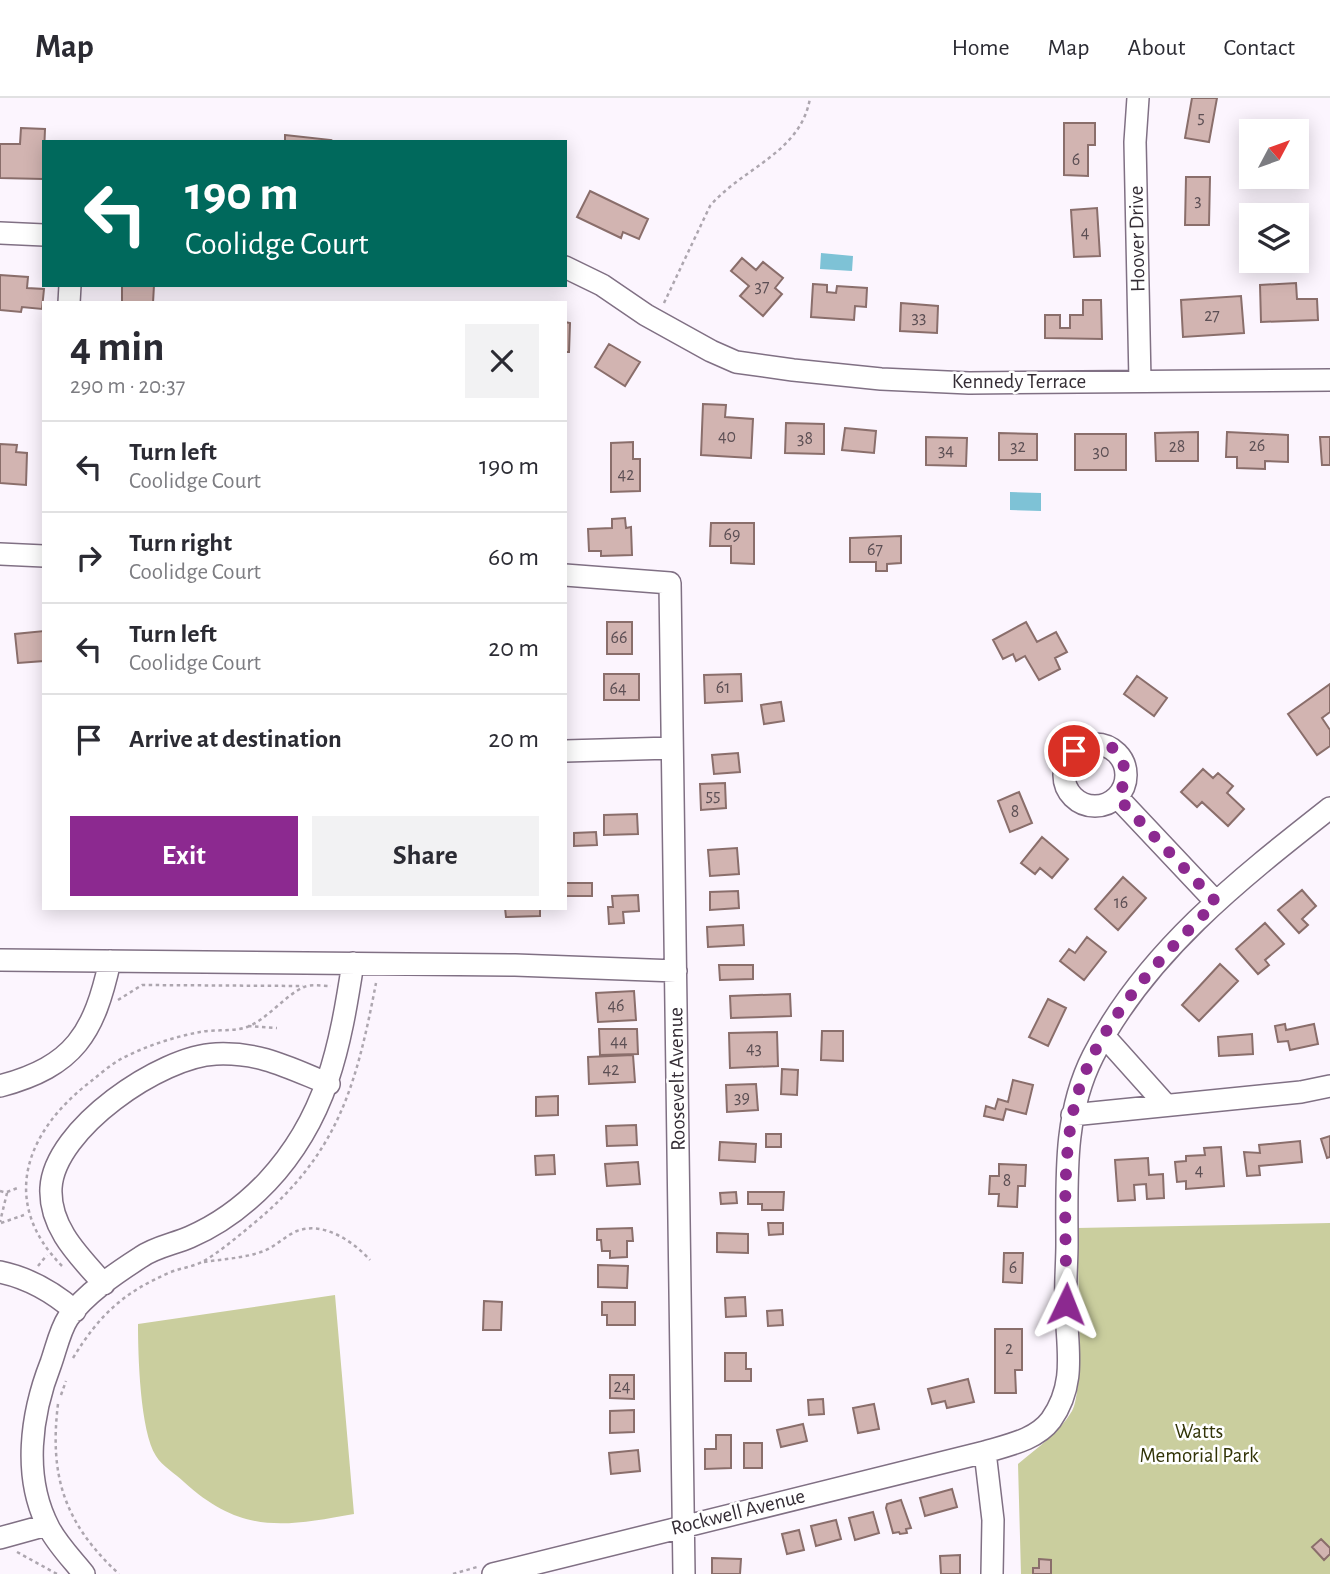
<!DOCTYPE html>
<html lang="en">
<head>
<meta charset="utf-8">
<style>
  body { margin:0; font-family:"Alegreya Sans",sans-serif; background:#f2f2f3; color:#2b2b33; height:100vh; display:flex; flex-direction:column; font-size:26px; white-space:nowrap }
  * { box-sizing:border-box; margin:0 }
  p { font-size:23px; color:#7c7c81 }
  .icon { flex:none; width:38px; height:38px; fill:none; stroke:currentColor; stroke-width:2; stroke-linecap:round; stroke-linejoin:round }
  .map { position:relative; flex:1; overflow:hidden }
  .drawer { position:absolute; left:42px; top:203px; width:525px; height:609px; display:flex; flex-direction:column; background:#fff; border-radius:0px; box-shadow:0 4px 18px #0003 }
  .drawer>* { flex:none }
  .hud { position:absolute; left:42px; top:42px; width:525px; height:147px; border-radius:0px; box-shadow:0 4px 18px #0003; background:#00695c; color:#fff; overflow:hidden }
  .needle { width:46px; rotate:49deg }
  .controls { position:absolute; left:1239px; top:21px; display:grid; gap:14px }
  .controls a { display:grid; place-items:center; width:70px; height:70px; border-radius:0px; background:#fff; box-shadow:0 4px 18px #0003; font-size:35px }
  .pin { position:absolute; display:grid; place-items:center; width:60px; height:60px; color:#fff; margin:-30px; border:4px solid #fff; border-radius:50%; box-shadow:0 2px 7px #0007 }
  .me { position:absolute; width:77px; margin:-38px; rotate:2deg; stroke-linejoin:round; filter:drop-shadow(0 0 5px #0008) }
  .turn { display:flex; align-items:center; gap:24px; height:147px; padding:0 28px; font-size:32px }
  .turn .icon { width:91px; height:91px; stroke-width:2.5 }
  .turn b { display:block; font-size:49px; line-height:60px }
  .round { display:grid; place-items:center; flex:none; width:74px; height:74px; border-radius:0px; background:#f2f2f3 }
  .overview { display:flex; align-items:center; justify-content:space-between; height:119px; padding:0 28px }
  h1 { font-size:42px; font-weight:600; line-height:52px }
  .button { display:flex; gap:14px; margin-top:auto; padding:14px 28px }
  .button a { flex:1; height:80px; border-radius:0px; background:#8c2990; color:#fff; font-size:28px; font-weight:600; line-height:80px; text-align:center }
  .button a+a { background:#f2f2f3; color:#2b2b33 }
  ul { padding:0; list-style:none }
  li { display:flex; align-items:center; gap:21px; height:91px; padding:0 28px; border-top:2px solid #e1e1e2 }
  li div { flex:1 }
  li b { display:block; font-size:26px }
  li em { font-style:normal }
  header { display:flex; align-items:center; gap:42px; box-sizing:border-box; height:98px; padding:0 35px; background:#fff; border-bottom:2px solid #e1e1e2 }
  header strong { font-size:33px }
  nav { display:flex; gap:38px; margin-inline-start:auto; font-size:24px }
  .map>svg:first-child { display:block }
  .green { fill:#cace9e }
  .water { fill:#7ec2d6 }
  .building { fill:#d2b4b1; stroke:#8a6e6b; stroke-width:2 }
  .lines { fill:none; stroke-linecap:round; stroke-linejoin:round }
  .minor-casing { stroke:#807084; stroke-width:24 }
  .path { stroke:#ada6af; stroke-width:2.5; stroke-dasharray:3.5 3.5; stroke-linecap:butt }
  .minor { stroke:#fff; stroke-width:21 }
  .route { stroke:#8c2990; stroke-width:12; stroke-dasharray:0 21.6 }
  .labels { text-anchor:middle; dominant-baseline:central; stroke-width:5; stroke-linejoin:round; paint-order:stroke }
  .number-label { font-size:18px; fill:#5c4f54 }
  .street-label { font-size:21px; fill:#342d35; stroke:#fff }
  .park-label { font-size:21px; fill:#323407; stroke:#fff }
</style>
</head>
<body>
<header>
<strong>Map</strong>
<nav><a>Home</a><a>Map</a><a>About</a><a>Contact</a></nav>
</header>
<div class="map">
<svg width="1330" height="1476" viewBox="0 0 1330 1476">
  <rect width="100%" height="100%" fill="#fcf5fe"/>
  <!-- green -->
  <path class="green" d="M1330 1125V1476H1021L1018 1366C1037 1350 1059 1335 1072 1313 1085 1291 1077 1163 1077 1130Z
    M335 1197 354 1416C283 1429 241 1436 184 1384 176 1376 162 1368 156 1358 140 1333 138 1257 138 1226Z"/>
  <!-- water -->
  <path class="water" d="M821 155 853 158 852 173 820 171Z
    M1010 394 1041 395V413L1010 412Z"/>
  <!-- building -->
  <path class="building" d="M1192 0H1217L1209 44 1185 40Z
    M1064 25H1095V47H1088V78L1064 77Z
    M21 30 45 31 43 81 0 80V46H20Z
    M285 37 331 42 330 44H285Z
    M1186 79H1210L1209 127H1185Z
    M590 93 648 121 639 141 623 134 621 140 577 119Z
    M1097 110 1100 158 1074 159 1071 112Z
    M742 160 756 172 763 164 783 180 775 190 782 196 763 218 740 198 749 188 731 173Z
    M0 177 28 179 27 190 44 191 42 211 22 209 21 214 0 212Z
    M1296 185 1297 201H1317L1318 222 1261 224 1260 187Z
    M813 186 827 187V194L836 195 837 188 867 190 866 209 855 208 854 222 811 219Z
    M122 187H154L153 205H122Z
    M1241 198 1244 235 1183 239 1181 202Z
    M1083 202H1101L1102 241 1045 240V217H1060V230H1070V217H1083Z
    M901 205 938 208 937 235 900 233Z
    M565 224 570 225 569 254H565Z
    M609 246 640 264 625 288 595 269Z
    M703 306 726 307 725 319 753 321 751 360 701 357Z
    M786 325 824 326V356L785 355Z
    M845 330 876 333 874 355 842 352Z
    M1198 334V363H1156L1155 335Z
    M1227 334 1288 337V364L1265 363V371L1237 370V359H1226Z
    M999 335 1037 336V362H999Z
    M1075 336H1126V372H1075Z
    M926 339 967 340 966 368 926 367Z
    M1320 339H1330V367H1322Z
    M633 344V361H640V393L611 394V345Z
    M0 346 17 347 16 354 27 355 26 387 0 385Z
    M625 420 626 430 631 429 632 457 601 458V453H589L588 431 612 430V421Z
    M711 425H754V466L731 465V448H710Z
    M901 438V465L887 466V473H876V464H850V440Z
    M607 524H632V556H607Z
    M1026 524 1037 544 1056 534 1067 554 1055 560 1060 571 1039 582 1025 558 1016 563 1013 556 1003 561 993 542Z
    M44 533V563L18 565 15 536Z
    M604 576H639V602H604Z
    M741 576 742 603 705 605 704 577Z
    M1137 578 1167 600 1154 618 1124 596Z
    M1330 586V614L1322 620 1330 632V648L1317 657 1288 616Z
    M781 604 784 623 764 626 761 607Z
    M738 655 740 674 714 676 712 657Z
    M1203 671 1213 680 1218 675 1233 688 1227 695 1244 711 1228 728 1202 704 1197 709 1181 694Z
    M725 685 726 710 701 712 700 686Z
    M1019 694 1032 725 1010 734 998 703Z
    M637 716 638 736 604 737V717Z
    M596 734 597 747 574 748V735Z
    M1042 739 1068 761 1052 780 1040 770 1035 776 1021 765Z
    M737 750 739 776 710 778 708 752Z
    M1123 779 1146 800 1118 832 1095 811Z
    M565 785H592V798H565Z
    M1302 792 1316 808 1302 821 1308 827 1299 835 1278 812Z
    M738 793 739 810 710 812V794Z
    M638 797 639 813 623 814 624 825 609 826 608 809H613L612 798Z
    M505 810H540V818L506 819Z
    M1265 825 1284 846 1265 862 1269 867 1258 876 1236 851Z
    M743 827 744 847 708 849 707 829Z
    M1087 839 1106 854 1084 882 1060 863 1069 851 1075 855Z
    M1220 866 1238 883 1199 923 1182 907Z
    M719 867H753V881L720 882Z
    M634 893 636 922 598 924 596 895Z
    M790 896 791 918 731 920 730 898Z
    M1048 901 1066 910 1048 948 1029 939Z
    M1285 926 1286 932 1314 926 1318 946 1290 952 1288 943 1278 944 1275 928Z
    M599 931H637L638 956 600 957Z
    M822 933H843V963L821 962Z
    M777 934 778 968 730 970 729 935Z
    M1252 936 1253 956 1219 958 1218 939Z
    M633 957 635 984 589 986 588 959Z
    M782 971 798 972 797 997 781 996Z
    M1013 982 1033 987 1026 1016 1006 1011 1003 1022 984 1018 986 1008 995 1011 998 1001 1008 1004Z
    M756 986 758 1012 727 1014 726 987Z
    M558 998V1017L536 1018V999Z
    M636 1027 637 1047 607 1048 606 1028Z
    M766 1036H781V1049H766Z
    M1330 1038V1059L1327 1060 1321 1041Z
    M1300 1043 1302 1064 1259 1068 1260 1077 1247 1078 1244 1054 1260 1055 1259 1047Z
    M720 1044 756 1046 755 1064 719 1062Z
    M1221 1049 1224 1088 1186 1091V1083L1177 1084 1175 1064 1186 1063V1058L1205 1057 1204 1050Z
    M554 1057 555 1076 536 1077 535 1058Z
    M1148 1060 1149 1077 1163 1076 1164 1100 1147 1101 1146 1086 1134 1087 1135 1102 1118 1103 1115 1062Z
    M638 1064 640 1086 607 1088 605 1066Z
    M999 1066 1026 1067 1025 1088H1018L1017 1109 998 1108 999 1096H989L990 1078H999Z
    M736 1094 737 1105 721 1106 720 1095Z
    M748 1094H784L783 1112H762V1106H748Z
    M768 1125H783V1136L769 1137Z
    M632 1130 633 1143H627V1159L610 1160V1153H602L601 1142H597V1131Z
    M717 1135 748 1136V1155L717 1154Z
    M1004 1155H1023L1022 1185 1003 1184Z
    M598 1167 628 1168 627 1190 598 1189Z
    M745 1199 746 1218 726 1219 725 1200Z
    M484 1203 502 1204 501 1232H483Z
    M602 1204H635V1227H607V1217H602Z
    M782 1212 783 1227 768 1228 767 1213Z
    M995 1231H1022V1272H1015L1016 1295H995Z
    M725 1255H746V1271H751V1283H725Z
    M610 1277H634V1301L610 1300Z
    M968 1281 974 1304 947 1310 945 1303 932 1306 928 1291Z
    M823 1301 824 1316 809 1317 808 1302Z
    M874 1306 879 1331 858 1335 853 1310Z
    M634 1312V1334L610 1335V1313Z
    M803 1326 807 1343 781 1349 777 1332Z
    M716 1337H731V1370L705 1371V1351H716Z
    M744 1345H762V1370H744Z
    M638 1352 640 1373 611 1376 609 1355Z
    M952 1391 957 1409 925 1418 920 1400Z
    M901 1402 911 1430 906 1431 907 1435 900 1436 899 1434 893 1435 886 1410 887 1406Z
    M873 1414 879 1435 855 1442 849 1420Z
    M836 1422 841 1441 816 1448 811 1428Z
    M799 1432 804 1452 787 1456 782 1436Z
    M1321 1441 1330 1450V1456L1324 1462 1312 1449Z
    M960 1457V1476H941L940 1458Z
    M712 1460 741 1461 740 1476H712Z
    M1039 1461 1051 1462V1476H1033V1470H1039Z"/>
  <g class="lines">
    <!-- minor casing -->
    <g class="minor-casing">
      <path id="minor" d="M1138 0 1135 44 1140 283
        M0 135 44 137
        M565 169 602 187 646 217 711 253 736 264 793 272 881 281 969 285 1330 282
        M69 205 70 187
        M0 456 44 458
        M565 477 670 485 684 1476
        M1064 677a31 31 0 1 1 62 0a31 31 0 1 1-62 0Z
        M565 653 672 650
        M1118 700 1216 804
        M0 862 515 867 676 873
        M1105 939 1165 1006
        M0 988C75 968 94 935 110 863
        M1072 1017 1301 994 1330 988
        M0 1174C29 1180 53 1194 75 1213
        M104 1186C80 1159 49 1130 51 1090 54 1031 161 958 216 956 261 954 289 970 329 986
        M985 1354 993 1422 992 1476
        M0 1440 47 1427
        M84 1476C72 1461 58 1447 49 1430 22 1379 31 1316 51 1265 56 1251 60 1232 68 1220 85 1196 116 1175 141 1159 155 1149 174 1146 190 1139 218 1127 246 1106 267 1084 327 1020 340 949 353 865
        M493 1476 985 1354C1008 1347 1036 1342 1051 1322 1078 1284 1066 1247 1066 1204 1065 1185 1067 1165 1067 1146 1067 1081 1063 1017 1093 958 1145 855 1241 780 1330 710"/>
    </g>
    <!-- path -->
    <path class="path" d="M664 205 710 108C742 70 801 55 810 0
      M118 902 142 887 303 888
      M248 928 277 930
      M0 1093 7 1095 0 1124
      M7 1094 20 1089
      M1 1125 24 1117
      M204 1164C224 1161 245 1160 264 1153 276 1148 285 1138 297 1133 323 1123 353 1143 370 1162
      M38 1168 47 1157
      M62 1168C0 1105 24 1035 90 984 99 977 109 968 119 962 143 949 173 939 200 934 215 931 233 934 247 929 268 921 284 898 304 889 311 886 323 888 331 888
      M73 1260C100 1216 124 1194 171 1174 181 1170 192 1169 202 1164 220 1154 237 1139 253 1126 338 1056 356 989 376 885
      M61 1297 66 1283
      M58 1306C49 1379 65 1426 119 1476
      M17 1454 57 1476
      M453 1476 477 1469"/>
    <!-- minor -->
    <use href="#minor" class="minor"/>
  </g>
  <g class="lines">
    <!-- route -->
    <path class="route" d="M1066 1206C1067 1144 1061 1080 1072 1019 1088 932 1157 864 1216 804L1118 700C1137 663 1111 630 1074 653"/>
  </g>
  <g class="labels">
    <!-- number labels -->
    <g class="number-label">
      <text x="1201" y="20">5</text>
      <text x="1076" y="62">6</text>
      <text x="1198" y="103">3</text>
      <text x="1085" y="135">4</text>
      <text x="762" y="189">37</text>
      <text x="1212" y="218">27</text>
      <text x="919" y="220">33</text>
      <text x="727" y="339">40</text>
      <text x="805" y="341">38</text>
      <text x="1257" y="348">26</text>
      <text x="1018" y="349">32</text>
      <text x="1177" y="349">28</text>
      <text x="946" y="353">34</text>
      <text x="1101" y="354">30</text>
      <text x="626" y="377">42</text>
      <text x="732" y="437">69</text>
      <text x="875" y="452">67</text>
      <text x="619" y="540">66</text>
      <text x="723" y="590">61</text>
      <text x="618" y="591">64</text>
      <text x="713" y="698">55</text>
      <text x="1015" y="714">8</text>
      <text x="1121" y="805">16</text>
      <text x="616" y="908">46</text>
      <text x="619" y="944">44</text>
      <text x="754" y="951">43</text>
      <text x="611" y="972">42</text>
      <text x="742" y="1000">39</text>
      <text x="1199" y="1073">4</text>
      <text x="1007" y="1083">8</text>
      <text x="1013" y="1170">6</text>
      <text x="1009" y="1251">2</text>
      <text x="622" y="1289">24</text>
    </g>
    <!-- street labels -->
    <g class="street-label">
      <text transform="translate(1137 141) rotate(-91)">Hoover Drive</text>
      <text x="1019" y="283">Kennedy Terrace</text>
      <text transform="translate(677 981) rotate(-91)">Roosevelt Avenue</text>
      <text transform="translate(738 1414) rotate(-14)">Rockwell Avenue</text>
    </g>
    <!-- park labels -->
    <g class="park-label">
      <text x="1199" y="1333">Watts<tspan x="1199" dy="24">Memorial Park</tspan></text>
    </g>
  </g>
</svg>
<div class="controls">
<a><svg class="needle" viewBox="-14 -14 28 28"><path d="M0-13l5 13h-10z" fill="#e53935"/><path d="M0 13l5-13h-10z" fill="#7c7c81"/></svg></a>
<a><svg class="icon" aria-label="layers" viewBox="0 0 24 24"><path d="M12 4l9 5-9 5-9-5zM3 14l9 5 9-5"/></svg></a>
</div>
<div class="pin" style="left:1074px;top:653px;background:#d93025"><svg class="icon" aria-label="arrive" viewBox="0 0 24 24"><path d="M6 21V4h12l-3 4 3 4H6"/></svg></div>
<svg class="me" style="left:1066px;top:1206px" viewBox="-20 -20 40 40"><path d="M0-17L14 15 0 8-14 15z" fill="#8c2990" stroke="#fff" stroke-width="4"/></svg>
<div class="hud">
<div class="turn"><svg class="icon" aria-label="left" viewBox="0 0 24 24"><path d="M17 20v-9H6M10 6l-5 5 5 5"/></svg><div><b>190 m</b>Coolidge Court</div></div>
</div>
<section class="drawer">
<div class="overview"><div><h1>4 min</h1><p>290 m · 20:37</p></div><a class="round"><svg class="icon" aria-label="close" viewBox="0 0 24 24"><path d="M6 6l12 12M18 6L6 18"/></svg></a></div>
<ul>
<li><svg class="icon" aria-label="left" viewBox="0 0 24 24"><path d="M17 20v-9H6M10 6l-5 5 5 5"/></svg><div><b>Turn left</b><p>Coolidge Court</p></div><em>190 m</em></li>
<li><svg class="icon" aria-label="right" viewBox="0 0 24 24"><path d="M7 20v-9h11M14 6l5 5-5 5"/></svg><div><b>Turn right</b><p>Coolidge Court</p></div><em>60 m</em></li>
<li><svg class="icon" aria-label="left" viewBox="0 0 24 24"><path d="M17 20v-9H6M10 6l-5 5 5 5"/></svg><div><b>Turn left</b><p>Coolidge Court</p></div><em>20 m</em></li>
<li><svg class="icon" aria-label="arrive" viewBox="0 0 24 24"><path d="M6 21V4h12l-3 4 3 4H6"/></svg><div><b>Arrive at destination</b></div><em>20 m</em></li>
</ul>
<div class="button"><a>Exit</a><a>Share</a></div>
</section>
</div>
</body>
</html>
